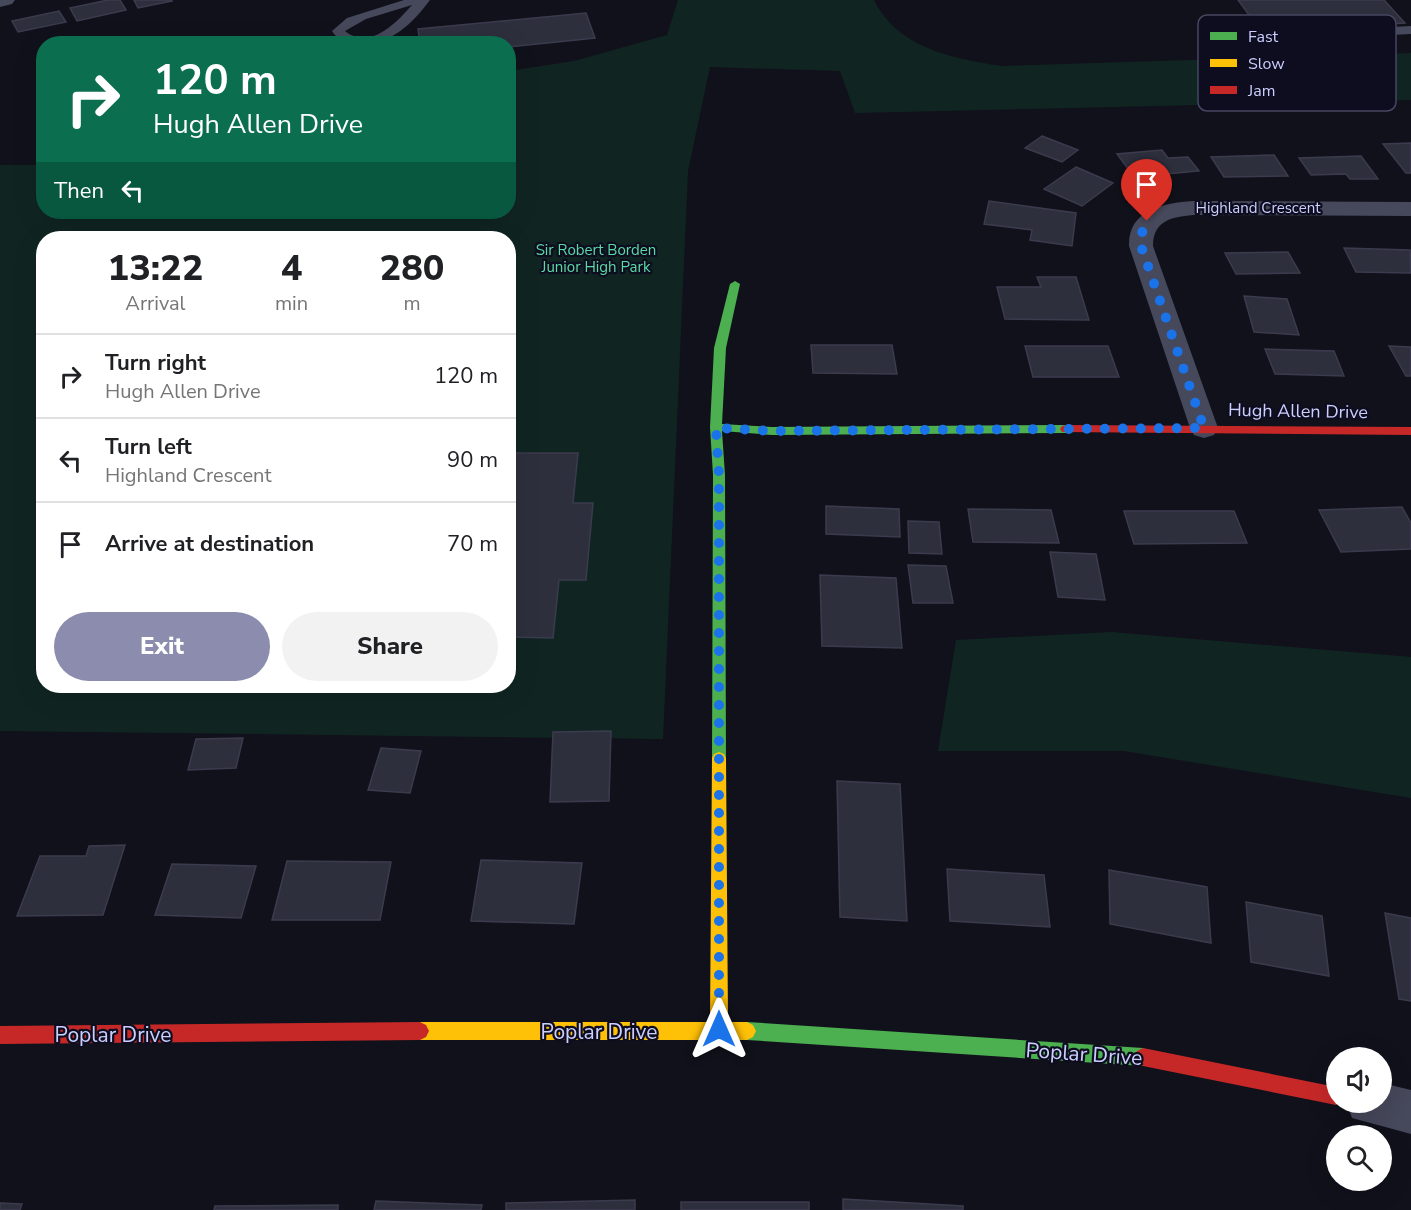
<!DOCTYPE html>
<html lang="en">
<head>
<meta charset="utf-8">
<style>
  body { margin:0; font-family:"Nunito Sans",sans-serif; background:#f2f2f2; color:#202124; height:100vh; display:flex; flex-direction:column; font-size:22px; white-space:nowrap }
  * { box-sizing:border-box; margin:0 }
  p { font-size:20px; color:#757577 }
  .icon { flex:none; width:33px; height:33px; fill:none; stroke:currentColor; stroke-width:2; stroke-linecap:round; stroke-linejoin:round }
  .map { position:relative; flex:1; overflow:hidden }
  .drawer { position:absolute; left:36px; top:231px; width:480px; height:462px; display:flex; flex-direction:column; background:#fff; border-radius:24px; box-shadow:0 6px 24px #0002 }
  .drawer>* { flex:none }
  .top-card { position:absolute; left:36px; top:36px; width:480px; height:183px; border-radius:24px; box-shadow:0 6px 24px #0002; background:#0b6e4f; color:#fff; overflow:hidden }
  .tools { position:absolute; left:1326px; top:1047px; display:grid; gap:12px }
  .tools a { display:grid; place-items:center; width:66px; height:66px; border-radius:50%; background:#fff; box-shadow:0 6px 24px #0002; font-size:30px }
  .pin { position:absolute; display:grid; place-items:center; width:51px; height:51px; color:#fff; margin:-62px -26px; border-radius:50% 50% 50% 0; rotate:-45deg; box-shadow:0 0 6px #0007 }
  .pin .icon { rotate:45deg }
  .me { position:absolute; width:66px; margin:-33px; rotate:0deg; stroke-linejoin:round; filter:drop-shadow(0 0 4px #0008) }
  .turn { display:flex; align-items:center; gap:21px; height:126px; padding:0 18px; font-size:27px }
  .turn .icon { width:78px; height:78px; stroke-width:2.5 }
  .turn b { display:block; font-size:42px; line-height:51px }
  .then { display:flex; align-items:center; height:57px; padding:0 18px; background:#0003; gap:12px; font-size:22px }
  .eta { display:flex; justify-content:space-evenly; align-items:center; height:102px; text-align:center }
  .eta b { font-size:36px; font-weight:800; line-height:42px }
  .cta { display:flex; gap:12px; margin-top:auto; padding:12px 18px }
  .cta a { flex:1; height:69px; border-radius:36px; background:#8b8cae; color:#fff; font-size:24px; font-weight:800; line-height:69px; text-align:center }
  .cta a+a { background:#f2f2f2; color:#202124 }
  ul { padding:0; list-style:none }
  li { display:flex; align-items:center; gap:18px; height:84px; padding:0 18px; border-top:2px solid #e0e0e0 }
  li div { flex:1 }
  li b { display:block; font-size:22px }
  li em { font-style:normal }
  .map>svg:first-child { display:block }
  .green { fill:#102522; fill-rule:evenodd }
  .building { fill:#2e2f3d; stroke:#3b3b4e; stroke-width:1.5 }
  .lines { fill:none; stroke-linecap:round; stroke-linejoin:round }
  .lane { fill:#46485b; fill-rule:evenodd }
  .street { fill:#46485b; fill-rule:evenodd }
  .fast { fill:#4caf50; fill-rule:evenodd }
  .slow { fill:#ffc107; fill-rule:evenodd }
  .jam { fill:#c62828; fill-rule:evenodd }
  .route { stroke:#1a73e8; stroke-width:10; stroke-dasharray:0 18 }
  .labels { text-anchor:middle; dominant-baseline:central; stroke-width:4.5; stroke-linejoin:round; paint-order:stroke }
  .far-street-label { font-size:15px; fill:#cccffd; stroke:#0d0d1f }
  .far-park-label { font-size:15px; fill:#5bdaa5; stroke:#0d0d1f }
  .street-label { font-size:18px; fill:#cccffd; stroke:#0d0d1f }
  .near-street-label { font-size:21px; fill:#cccffd; stroke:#0d0d1f }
  .key { fill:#0d0d1f; stroke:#464762; stroke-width:1.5 }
  .key-label { font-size:16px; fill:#cccffd }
</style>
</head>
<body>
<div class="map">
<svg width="1411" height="1210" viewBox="0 0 1411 1210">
  <rect width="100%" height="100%" fill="#11111b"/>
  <!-- green -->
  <path class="green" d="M678 0H874C897 48 954 59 1002 66L1411 53V100L855 113 840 71 710 67 688 171 663 739 0 731V165H43L44 212H508L509 71 574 61 667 35ZM44 238H508V686H44Z
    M1111 632 1411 657V798L1124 751H938L956 640Z"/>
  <!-- building -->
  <path class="building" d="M108 0H120L126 10 77 21 70 8Z
    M134 0H171L172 1 138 8Z
    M1238 0H1384L1405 23 1261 31Z
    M59 11 66 22 18 32 12 21Z
    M586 13 595 38 508 47V44H420L418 29Z
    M1042 136 1078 150 1062 162 1025 148Z
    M1411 143V173H1406L1383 144Z
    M1162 150 1168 158 1188 157 1199 171 1134 177 1117 154Z
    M1274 155 1288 176 1224 177 1211 157Z
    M1361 156 1378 179H1350L1346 174 1311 175 1299 158Z
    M1076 167 1113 183 1082 206 1044 189Z
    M989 201 1076 213 1072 246 1030 240 1032 230 984 224Z
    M1344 248 1410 250 1411 273 1356 272Z
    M1288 252 1300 273 1236 274 1225 253Z
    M1037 277H1076L1089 320 1005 319 997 287H1041Z
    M1244 296 1287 299 1299 335 1254 332Z
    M811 345H892L897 374 813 373Z
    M1025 346H1108L1119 377H1033Z
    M1389 346 1411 347V376H1406Z
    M1265 349 1334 351 1344 376 1275 374Z
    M508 453H578L573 503H593L586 580H559L553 638 508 637Z
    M826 506 899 509 900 537 826 534Z
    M1402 507 1411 523V549L1341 552 1319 510Z
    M968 509 1051 510 1059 543 973 542Z
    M1124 511H1234L1247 543 1134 544Z
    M908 521 939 522 942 554 909 553Z
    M1050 552 1096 554 1105 600 1058 597Z
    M908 565 946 566 953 603H913Z
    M820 575 896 578 902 648 822 646Z
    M611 731 609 801 550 802 553 732Z
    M243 738 236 768 188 770 196 739Z
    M381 748 421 751 410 793 368 790Z
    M837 781 900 784 907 921 840 917Z
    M125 845 103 915 17 916 40 856H86L89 846Z
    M481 860 582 863 574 924 471 921Z
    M287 861 391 862 380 920H272Z
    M172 864 256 866 241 918 155 915Z
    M947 869 1044 875 1050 927 950 921Z
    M1109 870 1207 887 1211 943 1110 924Z
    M1246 902 1322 916 1329 976 1251 962Z
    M1385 913 1411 918V1001L1399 999Z
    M843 1199 963 1206V1210H843Z
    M635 1200V1210H506V1203Z
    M376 1201 482 1205 481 1210H374Z
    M681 1202H809V1210H681Z
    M0 1203 22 1204 20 1210H0Z
    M338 1205V1210H214L215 1206Z"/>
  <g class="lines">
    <!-- lane -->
    <path class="lane" d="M404 0H430C412 24 392 44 361 44 348 44 339 42 332 31L347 18ZM412 5C396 23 370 51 345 31L366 19Z
      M1411 26V34L1293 40 1287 36 1293 32Z"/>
    <!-- street -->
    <path class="street" d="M0 0H15L12 4 0 7Z
      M1193 201 1411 202V216L1193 215C1171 217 1153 221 1153 246L1218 428 1214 435 1204 438 1194 435 1190 428 1129 246C1128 210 1163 203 1193 201Z
      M1382 1083 1411 1090V1134L1352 1118 1346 1102H1382Z"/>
    <!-- fast -->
    <path class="fast" d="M735 281 740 284 726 348 722 424 772 427 1066 425 1072 429 1066 433 772 435 722 431 725 475 726 758 724 762 719 764 714 762 712 758 713 475 710 427 714 348 730 284Z
      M747 1022 1143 1048 1149 1051 1152 1057 1149 1063 1143 1066 747 1040 741 1037 738 1031 741 1025Z"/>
    <!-- slow -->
    <path class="slow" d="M719 752 724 754 726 758 728 1022H747L753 1025 756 1031 753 1037 747 1040H420L414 1037 411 1031 414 1025 420 1022H710L712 758 714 754Z"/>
    <!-- jam -->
    <path class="jam" d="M1066 425 1411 427V435L1062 432 1060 429 1062 426Z
      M420 1022 426 1025 429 1031 426 1037 420 1040 0 1044V1026Z
      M1143 1048 1336 1087V1102H1342L1336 1105 1143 1066 1137 1063 1134 1057 1137 1051Z"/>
  </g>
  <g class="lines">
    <!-- route -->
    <path class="route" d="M719 1029V475L716 428 772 431 1204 428 1141 246V235L1147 221"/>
  </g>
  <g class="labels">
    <!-- far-street labels -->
    <g class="far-street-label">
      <text x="1258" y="208">Highland Crescent</text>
    </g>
    <!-- far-park labels -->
    <g class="far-park-label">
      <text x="596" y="250">Sir Robert Borden<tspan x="596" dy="17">Junior High Park</tspan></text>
    </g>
    <!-- street labels -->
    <g class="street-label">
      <text transform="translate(1298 411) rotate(1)">Hugh Allen Drive</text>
    </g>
    <!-- near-street labels -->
    <g class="near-street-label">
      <text x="599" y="1032">Poplar Drive</text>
      <text x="113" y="1035">Poplar Drive</text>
      <text transform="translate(1084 1054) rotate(4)">Poplar Drive</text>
    </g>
  </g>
  <!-- legend -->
  <rect x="1198" y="15" width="198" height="96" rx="9" class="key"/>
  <rect x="1210" y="32" width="27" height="8" fill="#4caf50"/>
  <rect x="1210" y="59" width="27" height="8" fill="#ffc107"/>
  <rect x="1210" y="86" width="27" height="8" fill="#c62828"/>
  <g class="key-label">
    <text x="1248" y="42">Fast</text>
    <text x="1248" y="69">Slow</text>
    <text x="1248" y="96">Jam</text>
  </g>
</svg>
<div class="tools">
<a><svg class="icon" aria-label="sound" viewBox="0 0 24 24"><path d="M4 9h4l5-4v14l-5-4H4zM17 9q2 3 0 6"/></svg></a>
<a><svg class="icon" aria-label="search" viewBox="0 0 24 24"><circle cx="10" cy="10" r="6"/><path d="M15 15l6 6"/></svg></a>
</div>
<div class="pin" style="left:1147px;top:221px;background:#d93025"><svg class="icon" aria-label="arrive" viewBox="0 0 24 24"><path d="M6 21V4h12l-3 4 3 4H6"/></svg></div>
<svg class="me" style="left:719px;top:1029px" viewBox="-20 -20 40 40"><path d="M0-17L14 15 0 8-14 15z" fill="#1a73e8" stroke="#fff" stroke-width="4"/></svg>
<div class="top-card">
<div class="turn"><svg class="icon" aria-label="right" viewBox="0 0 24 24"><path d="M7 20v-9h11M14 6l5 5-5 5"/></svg><div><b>120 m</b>Hugh Allen Drive</div></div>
<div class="then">Then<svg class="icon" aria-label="left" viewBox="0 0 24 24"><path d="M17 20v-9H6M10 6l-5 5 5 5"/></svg></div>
</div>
<section class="drawer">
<div class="eta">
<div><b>13:22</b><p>Arrival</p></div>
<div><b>4</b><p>min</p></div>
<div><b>280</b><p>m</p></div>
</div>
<ul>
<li><svg class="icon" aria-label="right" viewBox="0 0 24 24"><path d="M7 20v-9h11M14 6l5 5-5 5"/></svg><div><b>Turn right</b><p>Hugh Allen Drive</p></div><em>120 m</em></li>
<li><svg class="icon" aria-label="left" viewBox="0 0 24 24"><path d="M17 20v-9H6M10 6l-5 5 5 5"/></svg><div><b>Turn left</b><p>Highland Crescent</p></div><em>90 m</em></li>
<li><svg class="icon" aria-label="arrive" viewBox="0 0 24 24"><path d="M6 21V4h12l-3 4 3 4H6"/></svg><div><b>Arrive at destination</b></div><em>70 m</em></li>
</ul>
<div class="cta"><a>Exit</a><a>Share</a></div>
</section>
</div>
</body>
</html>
